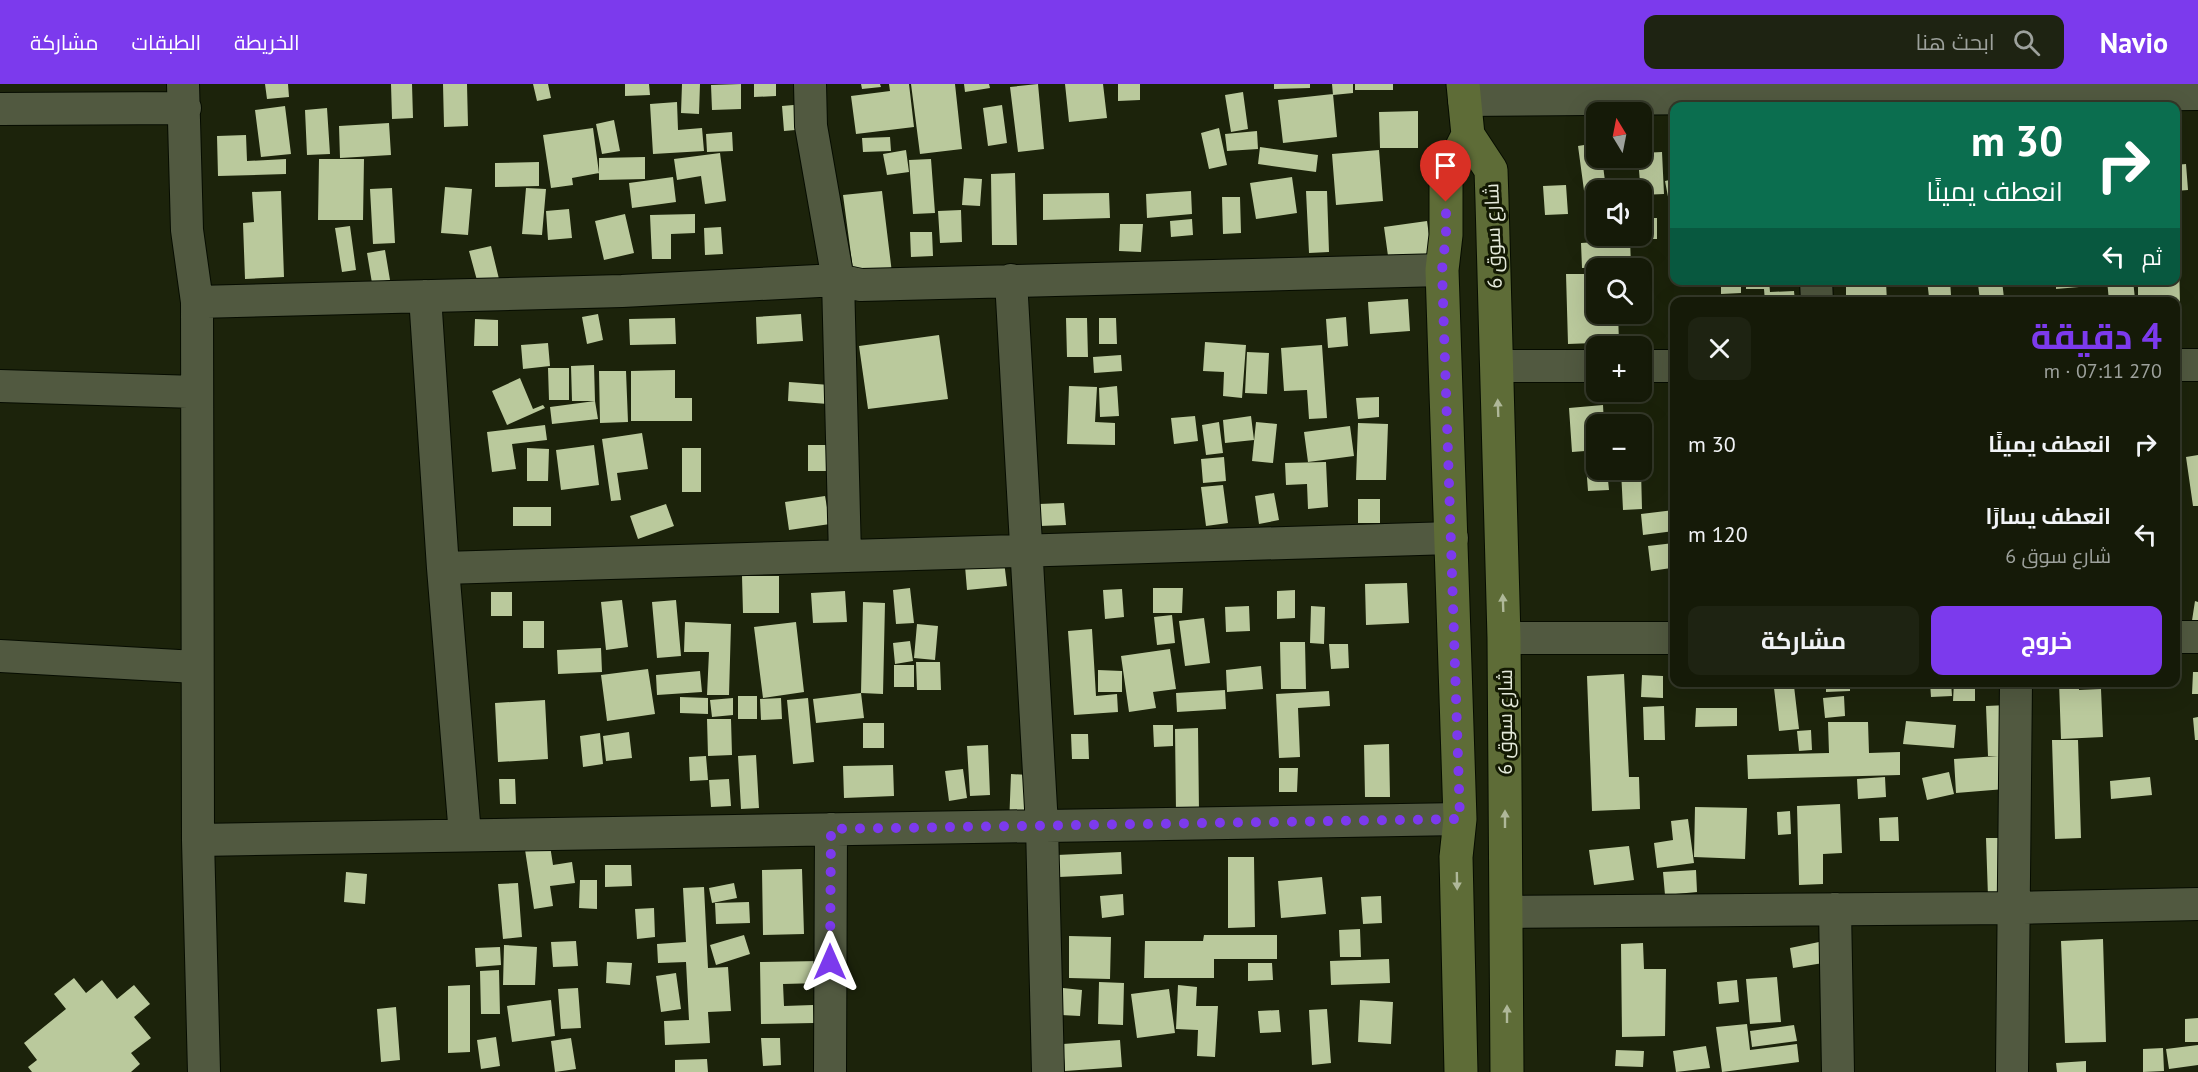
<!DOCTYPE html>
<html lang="ar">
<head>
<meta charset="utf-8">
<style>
  body { margin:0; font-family:"PT Sans",Cairo,sans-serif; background:#1e2312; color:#f1f3f6; direction:rtl; height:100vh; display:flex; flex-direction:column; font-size:22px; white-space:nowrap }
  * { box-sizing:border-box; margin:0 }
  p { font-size:20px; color:#9da19c }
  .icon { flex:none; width:33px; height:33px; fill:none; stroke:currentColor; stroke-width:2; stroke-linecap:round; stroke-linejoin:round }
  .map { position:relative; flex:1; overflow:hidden; direction:ltr }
  .side { position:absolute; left:1670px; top:213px; width:510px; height:390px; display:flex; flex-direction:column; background:#151a08; border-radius:12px; box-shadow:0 6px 24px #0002,0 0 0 2px #343829; direction:rtl }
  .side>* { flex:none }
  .hud { position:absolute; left:1670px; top:18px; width:510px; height:183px; border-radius:12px; box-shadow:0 6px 24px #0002,0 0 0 2px #343829; direction:rtl; background:#0b6e4f; color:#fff; overflow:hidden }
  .needle { width:39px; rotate:350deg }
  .fabs { position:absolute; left:1586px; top:18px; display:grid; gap:12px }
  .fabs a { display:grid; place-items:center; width:66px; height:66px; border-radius:12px; background:#151a08; box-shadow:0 6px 24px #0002,0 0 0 2px #343829; font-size:30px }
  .pin { position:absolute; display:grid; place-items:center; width:51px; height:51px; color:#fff; margin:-62px -26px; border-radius:50% 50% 50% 0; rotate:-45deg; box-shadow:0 0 6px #0007 }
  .pin .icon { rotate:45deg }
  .me { position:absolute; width:66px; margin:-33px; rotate:0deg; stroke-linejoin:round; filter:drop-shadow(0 0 4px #0008) }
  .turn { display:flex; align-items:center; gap:21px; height:126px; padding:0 18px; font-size:27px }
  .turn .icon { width:78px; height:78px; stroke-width:2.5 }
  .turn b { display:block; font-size:42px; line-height:51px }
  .then { display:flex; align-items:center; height:57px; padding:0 18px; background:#0003; gap:12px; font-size:22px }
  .round { display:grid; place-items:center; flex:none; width:63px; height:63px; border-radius:12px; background:#1e2312 }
  .headline { display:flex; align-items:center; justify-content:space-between; height:102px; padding:0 18px }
  h1 { font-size:36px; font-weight:700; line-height:45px; color:#7c3aed }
  .button { display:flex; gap:12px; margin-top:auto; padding:12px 18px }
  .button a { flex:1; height:69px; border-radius:12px; background:#7c3aed; color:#fff; font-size:24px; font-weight:700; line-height:69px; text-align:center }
  .button a+a { background:#1e2312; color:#f1f3f6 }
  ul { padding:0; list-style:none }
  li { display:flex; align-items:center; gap:18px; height:90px; padding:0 18px }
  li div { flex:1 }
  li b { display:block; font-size:22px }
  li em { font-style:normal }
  header { display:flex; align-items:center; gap:36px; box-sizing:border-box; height:84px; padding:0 30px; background:#7c3aed; color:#fff }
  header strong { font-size:28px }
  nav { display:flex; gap:33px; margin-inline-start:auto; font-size:21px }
  .search { width:420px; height:54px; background:#1e2312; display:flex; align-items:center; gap:15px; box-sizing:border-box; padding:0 21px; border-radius:12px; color:#9da19c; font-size:22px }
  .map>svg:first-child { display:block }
  .building { fill:#bac99c }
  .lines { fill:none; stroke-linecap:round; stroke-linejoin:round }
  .street-casing { stroke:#060c00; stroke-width:34 }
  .secondary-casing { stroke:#060c00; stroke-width:35 }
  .street { stroke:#515940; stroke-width:32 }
  .secondary { stroke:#5e6c37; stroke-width:33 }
  .oneway { fill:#afb899 }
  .route { stroke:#7c3aed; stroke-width:10; stroke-dasharray:0 18 }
  .labels { text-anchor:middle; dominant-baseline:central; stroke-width:6; stroke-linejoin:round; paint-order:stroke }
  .street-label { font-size:20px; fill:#e5eadb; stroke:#131903 }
</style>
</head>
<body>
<header>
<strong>Navio</strong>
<div class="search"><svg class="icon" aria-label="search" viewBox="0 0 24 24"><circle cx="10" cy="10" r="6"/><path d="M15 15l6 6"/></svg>ابحث هنا</div>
<nav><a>الخريطة</a><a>الطبقات</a><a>مشاركة</a></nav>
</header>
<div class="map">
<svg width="2198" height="988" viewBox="0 0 2198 988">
  <rect width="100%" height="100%" fill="#1c230b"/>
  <!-- building -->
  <path class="building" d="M265 0H288L289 13 267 15Z
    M391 0H412L413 34 392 35Z
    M443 0H467L468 42 444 43Z
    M533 0H548L551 14 537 17Z
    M625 0H649L650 11 625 12Z
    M682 0H700L699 30 681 29Z
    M741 0V25L712 26 711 1Z
    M754 0H776V12L754 13Z
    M861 0H880L881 3 862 5Z
    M889 0H909L914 43 856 50 851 12 890 7Z
    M911 0H955L962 65 920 70Z
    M964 0H989L990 4 965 8Z
    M1038 0 1044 65 1018 68 1010 3Z
    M1065 0H1103L1107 34 1069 38Z
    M1118 0H1140V16L1118 17Z
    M1274 0H1310V4L1274 5Z
    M1332 0H1353V9L1333 11Z
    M1355 0H1393V6H1355Z
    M1243 8 1248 45 1231 48 1225 11Z
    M1333 10 1337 53 1283 59 1278 16Z
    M677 18 678 46 702 44 704 67 653 70 650 20Z
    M805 20 807 45 784 47 782 22Z
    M1002 21 1007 59 988 62 983 24Z
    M285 22 291 70 261 73 255 26Z
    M327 24 330 70 307 71 305 26Z
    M1418 27V64H1380L1379 28Z
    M614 36 620 67 602 70 596 40Z
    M389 39 391 71 340 74 339 42Z
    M593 44 599 89 572 94 573 101 551 104 543 51Z
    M1219 44 1227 81 1209 85 1201 49Z
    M1257 47 1258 65 1227 67 1225 50Z
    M732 48 733 67 707 68 706 50Z
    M246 51 247 77 286 75V90L218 92 217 52Z
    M890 53 891 67 863 68 862 54Z
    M1596 59V74H1602L1605 97 1616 95 1617 106H1596V150L1590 151 1578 62Z
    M1260 63 1318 71 1316 88 1258 80Z
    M906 66 909 88 887 91 883 70Z
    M1379 66 1383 117 1336 121 1332 70Z
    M1662 68 1664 110 1641 111 1638 74H1641V69Z
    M720 69 726 117 705 120 701 92 677 96 674 75Z
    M645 73V95L599 96V74Z
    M319 75H364L363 136H318Z
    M931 75 935 129 913 130 909 76Z
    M539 78V102L495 103V79Z
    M2186 80 2188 106 2175 107V81Z
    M1015 89 1017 161H992L991 90Z
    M673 93 676 118 632 124 629 99Z
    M1292 93 1297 129 1256 135 1250 99Z
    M964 94 982 95 980 122 962 121Z
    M1674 95V139H1673L1665 97Z
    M1566 101 1568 130 1545 131 1543 102Z
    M445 103 472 105 468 151 441 149Z
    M392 104 395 159 373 160 370 105Z
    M526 104 546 105 542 151 522 150Z
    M281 107 284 193 245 195 243 139 254 138 252 108Z
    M882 107 892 189 854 193 843 111Z
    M1191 107 1192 130 1147 134 1146 110Z
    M1306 107H1327L1329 168 1309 169Z
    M1109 109 1110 134 1043 136V110Z
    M1222 113H1240L1241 149 1223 150Z
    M569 125 572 154 548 156 546 127Z
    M961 126 962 158 940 159 938 127Z
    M625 130 634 169 604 176 595 137Z
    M695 130V149L671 150V175H652L650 131Z
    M1641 134H1657V155H1625V152H1641Z
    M1192 135 1193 151 1171 153 1170 137Z
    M1427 137 1432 173 1389 179 1384 143Z
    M1120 140H1143L1141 168 1119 167Z
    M350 142 356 186 342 188 335 144Z
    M721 143 723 170 705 171 704 144Z
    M910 148H932L933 172 911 173Z
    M1630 156 1631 181 1582 184 1581 159Z
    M491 162 499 195 478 200 469 167Z
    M385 166 390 196 372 199 367 169Z
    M2175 176H2179L2180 220H2175V218H2138V196H2175Z
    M1566 190H1596V230H1618L1619 258 1568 260Z
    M1721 196H1741V209L1721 210Z
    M1746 196H1769L1770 208 1794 207 1795 218H1765L1764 205H1746Z
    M1927 196H1950L1951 211 1929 213Z
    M2056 196H2078L2079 203 2056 205Z
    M2107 196H2133L2135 215 2109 217Z
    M2002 197 2004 214 1980 217 1978 200Z
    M1846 198H1886L1887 218H1846Z
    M1759 211V218H1743V212Z
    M1408 215 1410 247 1370 250 1368 218Z
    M598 230 603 256 587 260 582 233Z
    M801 230 803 257 757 260 756 233Z
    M1346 233 1348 262 1328 264 1326 235Z
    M675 234 676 260 630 261 629 235Z
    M1066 234H1087L1088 273H1067Z
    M1099 234H1116L1117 260H1099Z
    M475 235 498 236V262H474Z
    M939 251 948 315 868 325 859 262Z
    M1205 258 1246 261 1242 314 1223 312 1224 288 1203 287Z
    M548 259 550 282 523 285 521 261Z
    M1322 261 1327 334 1309 335 1307 306 1284 307 1281 264Z
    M1247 268 1269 269 1267 310 1245 309Z
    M1121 271 1122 287 1094 289 1093 273Z
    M594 281 595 317H572L571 282Z
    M548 284H569V316H549Z
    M675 286V314H692V337H631V287Z
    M599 287H626L628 338 600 339Z
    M520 294 533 325 543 321 545 324 507 341 492 307Z
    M789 298 830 301 828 320 788 317Z
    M1069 302 1097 303 1095 338 1115 339V361L1067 360Z
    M1117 302 1119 332 1100 333 1099 304Z
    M1379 313V333L1358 335 1356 314Z
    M595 317 598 335 552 340 550 323Z
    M1603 321 1604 340H1596V386H1607L1609 406 1588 407 1585 367 1572 368 1569 324Z
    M1195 332 1198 357 1174 360 1171 334Z
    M1251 332 1254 356 1225 359 1223 336Z
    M1620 333 1636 334V340H1620Z
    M1219 338 1223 369 1206 371 1202 341Z
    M1256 338 1277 340 1273 379 1252 377Z
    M1358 339 1388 340 1386 396H1356Z
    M545 341 547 356 512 360 516 385 492 388 487 348Z
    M1350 342 1354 372 1308 378 1304 348Z
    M642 349 648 385 617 389 621 416 611 417 602 355Z
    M594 361 599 401 561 406 556 366Z
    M808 361H835V387H808Z
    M527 364 549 365 548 397H527Z
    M682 364H701V408H682Z
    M2175 365H2179L2182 421 2175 422Z
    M2198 371V422H2193L2186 373Z
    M1224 373 1226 397 1203 399 1201 375Z
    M1326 378 1328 423 1308 425 1307 400 1286 401 1285 379Z
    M1621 386H1641L1642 425 1623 426Z
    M1223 401 1228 439 1206 442 1201 403Z
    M1274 409 1279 436 1259 440 1255 412Z
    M825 412 830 440 789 446 785 418Z
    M1358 415H1380V439H1358Z
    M1064 419 1066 441 1040 442 1039 420Z
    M666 420 674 442 638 455 630 432Z
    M513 423H551V442H513Z
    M1674 426V447L1643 451 1641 430Z
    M2175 426 2179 427 2177 465H2175Z
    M1674 459V493L1671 484 1651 487 1648 462Z
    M1004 477 1007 502 967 506 965 482Z
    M2175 479H2179L2181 525 2175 526Z
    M742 492H779V529H743Z
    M1407 499 1409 539 1366 541 1365 500Z
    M910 504 914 539 896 540 893 506Z
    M1153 504H1183L1182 529H1153Z
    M1122 505 1124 533 1105 535 1103 506Z
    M1295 506V534L1277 535V507Z
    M845 507 847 538 813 539 811 509Z
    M491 508H512V532H491Z
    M622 516 628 563 606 566 601 518Z
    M676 516 681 572 657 574 652 518Z
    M2195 517 2198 518V544L2191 543Z
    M863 518 885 519 883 610 861 609Z
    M1249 522 1250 547 1226 548 1225 523Z
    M1311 522 1325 523 1324 560 1310 559Z
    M1172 531 1175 559 1157 561 1154 533Z
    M1204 534 1210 579 1185 582 1179 537Z
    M523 537H544V564H523Z
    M685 538 731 540 729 611H707L709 568H684Z
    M796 538 804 608 763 614 754 543Z
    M917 540 938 542 935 576 914 574Z
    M1092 545 1096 612 1117 610 1118 628 1074 631 1068 547Z
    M910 557 913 577 895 580 893 559Z
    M1280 558H1305L1306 605H1281Z
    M1329 560H1348L1349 584 1331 585Z
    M601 564 602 588 558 590 557 566Z
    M1170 565 1176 605 1153 608 1156 624 1129 628 1121 572Z
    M916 578H940L941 606H917Z
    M894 581H914V603H894Z
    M1261 582 1263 605 1227 608 1226 586Z
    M648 585 655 630 607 637 601 591Z
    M1098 586 1122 587V608H1098Z
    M700 587 702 608 657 611 656 591Z
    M2193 588H2198V610H2192Z
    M1624 590 1629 693H1639L1640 725 1592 727 1587 592Z
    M1642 591 1663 592V614L1641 613Z
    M1826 598H1850V607L1826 608Z
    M1930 598H1951L1952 612 1931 613Z
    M1954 598H1975V617H1953Z
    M2059 598H2079V606L2101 605 2103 653 2061 655Z
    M1794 602 1799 645 1779 647 1774 604Z
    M1225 606 1226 625 1177 628 1176 609Z
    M1329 607 1330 622 1298 624 1300 673 1279 674 1276 610Z
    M861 609 864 634 816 639 813 615Z
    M738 612H757V635H738Z
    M1844 612 1845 632 1825 634 1823 614Z
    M680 613 708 614V630L680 629Z
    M733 614V631L712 633 710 616Z
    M781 614 782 635 761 636 760 615Z
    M808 614 814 678 793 680 787 616Z
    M545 616 548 675 498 678 495 619Z
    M2008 621 2005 705 1956 709 1954 675 1998 672H1988L1986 622Z
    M1664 622 1665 656H1644L1643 623Z
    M1696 624H1737V642L1695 643Z
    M2198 633V656H2195L2193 634Z
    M707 635H731L732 671 708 672Z
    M1906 637 1956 641 1954 664 1903 660Z
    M1828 638H1868L1869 669 1900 668V691L1748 695 1747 671 1829 669Z
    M863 639H884V664H863Z
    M1153 641H1173V662L1154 663Z
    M1198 644 1199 728H1176L1175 645Z
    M1811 646 1812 666 1799 667 1797 647Z
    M629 648 632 674 606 677 603 652Z
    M600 649 603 680 583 683 580 652Z
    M1071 650H1088L1089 675H1072Z
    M2052 656H2078L2081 754 2055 755Z
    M1389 660 1390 713H1365L1364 661Z
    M988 661 990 711 970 712 967 662Z
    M756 671 759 724 741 725 738 672Z
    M706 672 708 696 690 697 689 673Z
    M893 681 894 712 844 714 843 682Z
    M1279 684H1298L1297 708H1279Z
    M963 685 967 714 949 717 945 687Z
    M1949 688 1954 710 1927 716 1922 694Z
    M1011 690 1029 691 1026 742 1009 741Z
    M1885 693 1886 713 1858 715 1857 695Z
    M2150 693 2152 711 2111 715 2110 697Z
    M499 695H515L516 720H500Z
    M729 695 731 722 711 723 709 696Z
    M1840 720 1842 769 1823 770V800L1799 801 1797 722Z
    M1695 723 1747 724 1745 775 1694 773Z
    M1790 727 1791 750 1778 751 1777 728Z
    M1898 733 1899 757H1880L1879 734Z
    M1688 735 1694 779 1657 784 1654 759 1673 756 1671 737Z
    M1986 754H2005L2007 812 1988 813Z
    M549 755 553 781 572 778 575 799 550 802 553 822 534 825 524 759Z
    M1629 762 1634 796 1594 801 1589 766Z
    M1121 768 1122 790 1059 793 1057 771Z
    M1228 773H1254L1255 843 1228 844Z
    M605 781H631L632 802 605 803Z
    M802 785 804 850 763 851 762 786Z
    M1696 786 1697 808 1665 811 1663 788Z
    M346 788 367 790 365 820 344 818Z
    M1322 793 1326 830 1281 834 1278 797Z
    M580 796H597V825L579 824Z
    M518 799 522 853 503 855 498 800Z
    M734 799 737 814 712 819 709 804Z
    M704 803 708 884 728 883 731 927 708 928 710 959 665 961 664 937 689 936 686 878 658 879 657 860 686 858 683 804Z
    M1123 810 1124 831 1102 834 1100 812Z
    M1381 812 1382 839 1363 840 1361 813Z
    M749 818 750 839 716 840 715 819Z
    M654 824 655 853 637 855 635 825Z
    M1360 845 1361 873H1340L1339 846Z
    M744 851 750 870 716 881 710 861Z
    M1204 851H1277V875H1214V894H1144L1145 857H1203Z
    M1069 852 1111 853 1110 895 1069 894Z
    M2103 855 2106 958 2065 959 2061 857Z
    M576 857 578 882 553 883 551 858Z
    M1819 858 1823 879 1793 884 1790 864Z
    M1643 859 1644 885H1666L1665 952 1622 953 1621 860Z
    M504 861 537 863 535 901H503Z
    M500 863 501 881 476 883 475 864Z
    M1389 875 1390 899 1331 901 1330 877Z
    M820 877V899L783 900 784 922 813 921 814 939 761 940 760 878Z
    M607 878 632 879 630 901 606 899Z
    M1248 879H1272L1273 896 1248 897Z
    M499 886 500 930H481L480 887Z
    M676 889 681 925 661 928 656 892Z
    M1777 893 1781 938 1750 940 1746 895Z
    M74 894 86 909 102 896 117 915 134 901 150 920 134 933 151 954 131 969 140 980 131 988H32L28 983 37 976 24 959 66 925 54 910Z
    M1737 896 1739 918 1719 920 1717 898Z
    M1099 898 1124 899 1123 941 1098 940Z
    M470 901V968L448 969V902Z
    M1178 901 1197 903 1196 922H1218L1215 973 1197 972 1198 946 1176 945Z
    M578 904 581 944 561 945 558 905Z
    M1063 904 1082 906 1080 932 1061 931Z
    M1169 905 1175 949 1137 954 1131 910Z
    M551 916 555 952 512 958 507 922Z
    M1360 916 1393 918 1391 960 1358 958Z
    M396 923 400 976 381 978 377 925Z
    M1327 925 1331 979 1312 981 1309 926Z
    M1279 926 1281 948 1260 949 1258 927Z
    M2198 934V958H2185V935Z
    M1747 940 1750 966 1797 960 1799 978 1722 988 1716 943Z
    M1794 941 1797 957 1752 963 1750 947Z
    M496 953 500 982 481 985 477 956Z
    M571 954 576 985 555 988 551 957Z
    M761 954H780L781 981 763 982Z
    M1120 956 1122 983 1065 987 1063 960Z
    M2198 961V981L2169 985 2166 965Z
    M1706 962 1710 984 1676 988 1673 967Z
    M2163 964 2164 987 2143 988V965Z
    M1616 966 1644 967 1643 983 1615 982Z
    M707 975 708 988H675V976Z
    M2086 977V988H2057L2056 979Z"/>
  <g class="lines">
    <!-- street casing -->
    <g class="street-casing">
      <path id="street" d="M183 0 187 146 197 218 198 756 204 988
        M810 0 811 42 838 196 845 472
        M1464 16 2198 10
        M0 25 185 24
        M1011 196 1042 742 1048 988
        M1816 196 1817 218
        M425 212 443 484 465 751
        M197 218 622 207 838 196 861 201 1442 186
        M2175 281H2198
        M1497 282H1596
        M1641 282H1674
        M0 302 196 308
        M443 484 1452 454
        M2175 553H2198
        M1504 554H1674
        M0 572 196 583
        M198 756 1460 735
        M1835 825 1838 988
        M1507 828 2014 824 2198 820
        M830 988 831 745
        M2012 988 2016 598"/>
    </g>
    <!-- secondary casing -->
    <g class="secondary-casing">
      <path id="secondary" d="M1463 0 1468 51 1491 86 1492 117 1504 554 1507 988
        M1461 988 1456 773 1460 735 1442 186 1446 151V95L1468 51"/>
    </g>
    <!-- street -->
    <use href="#street" class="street"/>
    <!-- secondary -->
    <use href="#secondary" class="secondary"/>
  </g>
  <!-- one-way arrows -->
  <defs><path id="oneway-solid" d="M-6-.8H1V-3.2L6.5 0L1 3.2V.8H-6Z" transform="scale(1.5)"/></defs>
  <g class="oneway">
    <use href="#oneway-solid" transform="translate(1498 324) rotate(-92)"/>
    <use href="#oneway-solid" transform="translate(1503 519) rotate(-92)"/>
    <use href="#oneway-solid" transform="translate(1505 735) rotate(-90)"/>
    <use href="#oneway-solid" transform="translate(1457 797) rotate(89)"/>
    <use href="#oneway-solid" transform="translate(1507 930) rotate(-90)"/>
  </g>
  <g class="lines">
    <!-- route -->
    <path class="route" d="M830 878 831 745 1460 735 1442 186 1446 151V118"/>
  </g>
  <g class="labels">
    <!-- street labels -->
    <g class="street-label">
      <text transform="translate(1493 152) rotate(-92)">شارع سوق 6</text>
      <text transform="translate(1505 638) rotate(-90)">شارع سوق 6</text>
    </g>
  </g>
</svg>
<div class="fabs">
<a><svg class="needle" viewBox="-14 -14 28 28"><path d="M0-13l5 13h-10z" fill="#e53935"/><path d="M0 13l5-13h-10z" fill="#9da19c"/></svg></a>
<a><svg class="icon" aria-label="sound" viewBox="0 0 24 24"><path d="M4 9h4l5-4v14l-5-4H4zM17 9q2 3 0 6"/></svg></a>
<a><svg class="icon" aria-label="search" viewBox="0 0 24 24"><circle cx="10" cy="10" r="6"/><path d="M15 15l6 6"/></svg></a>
<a>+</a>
<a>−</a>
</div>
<div class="pin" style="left:1446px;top:118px;background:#d93025"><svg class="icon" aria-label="arrive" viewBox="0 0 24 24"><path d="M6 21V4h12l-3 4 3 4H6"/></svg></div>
<svg class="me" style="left:830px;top:878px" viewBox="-20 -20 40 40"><path d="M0-17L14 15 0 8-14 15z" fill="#7c3aed" stroke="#fff" stroke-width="4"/></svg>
<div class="hud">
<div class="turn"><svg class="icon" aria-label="right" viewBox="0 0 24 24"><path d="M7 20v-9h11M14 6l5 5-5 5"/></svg><div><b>30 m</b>انعطف يمينًا</div></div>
<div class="then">ثم<svg class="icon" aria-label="left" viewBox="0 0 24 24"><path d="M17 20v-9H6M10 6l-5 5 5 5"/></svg></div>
</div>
<section class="side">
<div class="headline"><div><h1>4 دقيقة</h1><p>270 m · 07:11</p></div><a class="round"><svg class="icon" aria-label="close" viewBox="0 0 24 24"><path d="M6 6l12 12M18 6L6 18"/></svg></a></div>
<ul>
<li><svg class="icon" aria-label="right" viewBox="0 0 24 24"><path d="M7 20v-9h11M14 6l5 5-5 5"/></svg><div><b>انعطف يمينًا</b></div><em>30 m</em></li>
<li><svg class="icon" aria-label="left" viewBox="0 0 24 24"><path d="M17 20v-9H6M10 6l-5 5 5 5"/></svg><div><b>انعطف يسارًا</b><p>شارع سوق 6</p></div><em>120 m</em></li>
</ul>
<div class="button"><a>خروج</a><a>مشاركة</a></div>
</section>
</div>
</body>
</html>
